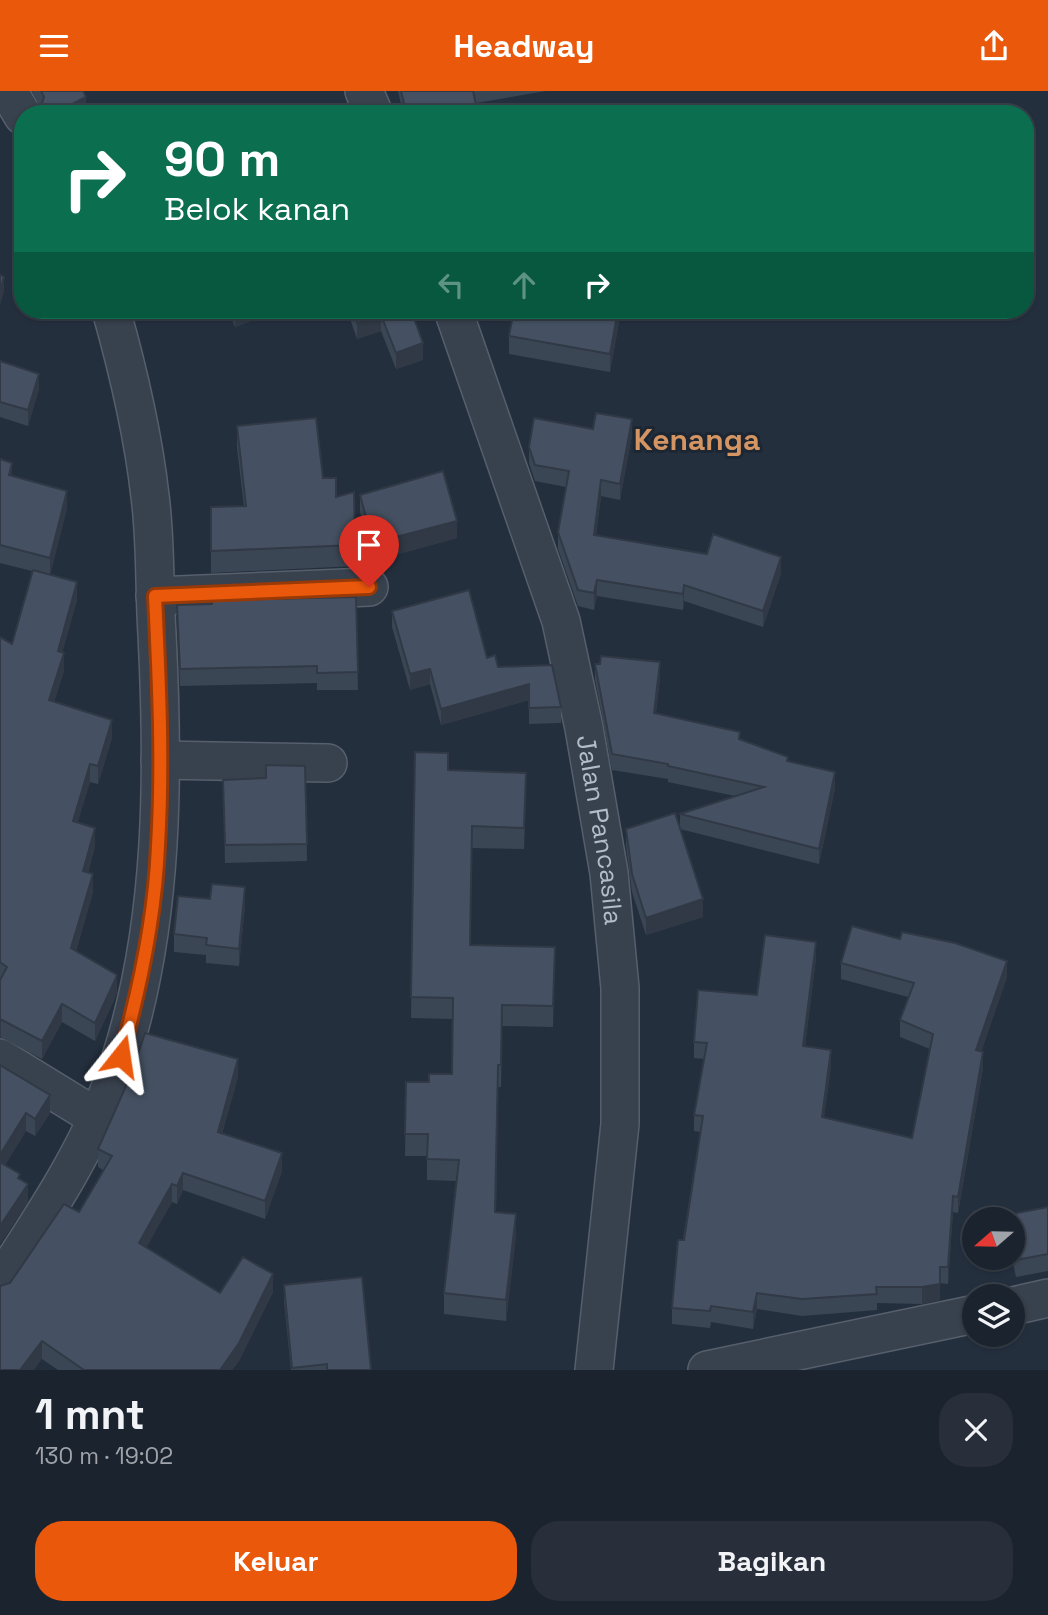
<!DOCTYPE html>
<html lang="id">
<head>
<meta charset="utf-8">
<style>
  body { margin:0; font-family:"Space Grotesk",sans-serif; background:#282f3a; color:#f1f3f6; height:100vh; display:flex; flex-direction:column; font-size:26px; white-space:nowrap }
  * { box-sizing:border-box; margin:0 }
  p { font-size:23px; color:#a0a4aa }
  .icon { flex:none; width:38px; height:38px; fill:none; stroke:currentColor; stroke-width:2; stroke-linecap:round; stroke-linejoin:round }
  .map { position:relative; height:1279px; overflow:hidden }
  .panel { display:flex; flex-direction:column; background:#1b232e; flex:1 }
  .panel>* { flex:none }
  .guide { position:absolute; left:14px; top:14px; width:1020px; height:214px; border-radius:28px; box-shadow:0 2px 5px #0004,0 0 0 2px #39404a; background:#0b6e4f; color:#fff; overflow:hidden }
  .needle { width:46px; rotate:250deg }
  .fabs { position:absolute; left:962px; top:1116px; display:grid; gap:14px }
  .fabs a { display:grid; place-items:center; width:63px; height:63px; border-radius:50%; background:#1b232e; box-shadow:0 2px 5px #0004,0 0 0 2px #39404a; font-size:35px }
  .pin { position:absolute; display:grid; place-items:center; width:60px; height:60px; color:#fff; margin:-72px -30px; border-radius:50% 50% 50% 0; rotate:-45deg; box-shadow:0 0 7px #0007 }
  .pin .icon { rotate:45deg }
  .me { position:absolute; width:77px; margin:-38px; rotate:15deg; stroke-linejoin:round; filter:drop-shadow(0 0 5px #0008) }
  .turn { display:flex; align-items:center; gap:24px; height:147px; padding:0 35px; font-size:32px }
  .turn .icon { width:91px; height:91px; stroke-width:2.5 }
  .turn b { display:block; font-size:49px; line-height:60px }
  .lanes { display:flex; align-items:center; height:66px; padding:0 35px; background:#0003; justify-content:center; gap:35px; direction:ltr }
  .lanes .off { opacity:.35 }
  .round { display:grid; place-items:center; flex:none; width:74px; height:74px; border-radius:28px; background:#282f3a }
  .headline { display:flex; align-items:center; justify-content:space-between; height:119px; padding:0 35px }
  h1 { font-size:42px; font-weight:800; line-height:52px }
  .primary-button { display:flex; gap:14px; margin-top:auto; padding:14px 35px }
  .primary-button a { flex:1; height:80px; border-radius:28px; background:#ea580c; color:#fff; font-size:28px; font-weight:800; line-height:80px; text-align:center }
  .primary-button a+a { background:#282f3a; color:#f1f3f6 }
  header { display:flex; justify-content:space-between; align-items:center; height:91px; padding:0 35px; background:#ea580c; color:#fff; font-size:32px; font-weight:800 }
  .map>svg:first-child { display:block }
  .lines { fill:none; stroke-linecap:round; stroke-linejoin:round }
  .minor-casing { stroke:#565f6c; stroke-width:40 }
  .minor { stroke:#38414e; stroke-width:37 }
  .wall { fill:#3b4654 }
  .shaded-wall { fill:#303945 }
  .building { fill:#455162; stroke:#303945; stroke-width:2 }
  .route-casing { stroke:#983908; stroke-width:18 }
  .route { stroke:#ea580c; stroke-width:12 }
  .labels { text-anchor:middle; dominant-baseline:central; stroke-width:6; stroke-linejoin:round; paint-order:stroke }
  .street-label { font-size:26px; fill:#b4bcc9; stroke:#1d2633 }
  .quarter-label { font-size:30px; font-weight:bold; fill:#d59563; stroke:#1d2633 }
</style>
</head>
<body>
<header><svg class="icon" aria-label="menu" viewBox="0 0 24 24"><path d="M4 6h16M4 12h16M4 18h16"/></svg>Headway<svg class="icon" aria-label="share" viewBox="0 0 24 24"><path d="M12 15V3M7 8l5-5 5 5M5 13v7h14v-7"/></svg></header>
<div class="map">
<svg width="1048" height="1279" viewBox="0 0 1048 1279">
  <rect width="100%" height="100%" fill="#242f3e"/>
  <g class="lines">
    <!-- minor casing -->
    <g class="minor-casing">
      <g id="minor">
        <path d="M8 0 23 25"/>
        <path d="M364 0 374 23"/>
        <path id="s1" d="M453 219 561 530 584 637 609 782 620 897V1033L594 1279"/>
        <path d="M155 505 369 496"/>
        <path d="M160 669 328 672"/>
        <path d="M0 967 96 1026"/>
        <path d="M0 1192C47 1121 97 1045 122 963 164 829 164 682 157 543 154 497 156 450 150 405 143 343 128 279 111 219"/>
        <path d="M1013 1215 1048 1207"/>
        <path d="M707 1279 975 1223"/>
      </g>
    </g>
    <!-- minor -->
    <use href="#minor" class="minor"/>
  </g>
  <!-- wall -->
  <path class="wall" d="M32 0H83L86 23H39L40 17Z
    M398 0H546L476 12 478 23H400V13H401Z
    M228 219H280L235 236Z
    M347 219H411L423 269 396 278 381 240 357 248Z
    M619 219V231L610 281 509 263V245Z
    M0 270 39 298 28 335 0 326Z
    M237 335 323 387 336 406 354 401 355 475 211 482V416H244L237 357Z
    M593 338 632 344 620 409 601 405 596 445 781 482 763 536 684 510 683 519 597 505 594 519 578 515 558 458V441L566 396 535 390 529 372V356Z
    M0 368 12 385 67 417 50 484 77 509 62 561 64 580 54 611 112 647 98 693 90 691 77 732 95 755 88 782 93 801 76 860 117 901 115 907 95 950 62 931 42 968 0 946V546L12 553 32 480 0 472Z
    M360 404 457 447 373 470 360 421Z
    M356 506 358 599H317V592L180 595 177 514Z
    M392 520 487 567 498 576 561 616V632L529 633V609L441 634 430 593 410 599 392 536Z
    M595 573 660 587 656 622 740 649 788 671 835 697 819 773 680 738 703 826 646 844 632 801 626 755V738L680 737V723L735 705 668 691V688L612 679 595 588Z
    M415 661 448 679 526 703 524 758 472 757 470 854 555 856 553 936 502 935 501 996H498L496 1121 516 1144 506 1230 444 1223V1202L456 1090 427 1089V1065H405L406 991H429L452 983V928L411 927Z
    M305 675 307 770 225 772 223 689 266 687Z
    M245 814 239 875 206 872V864L174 861V843Z
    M816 867 805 955 831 975 824 1026 912 1047 930 958 900 946V929L908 906 841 888V872L1007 886 981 961 983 977 958 1122 953 1121 948 1193 940 1192V1209L922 1213 877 1212V1219L802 1225 757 1218 753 1238 711 1231 710 1237 672 1233V1217L700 1041 694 1040V1024L705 968 694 967V951L757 904Z
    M0 974 50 1022 35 1045 26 1040 5 1074 20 1089 28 1111 0 1153Z
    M238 986 222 1042 282 1080 265 1128 183 1099 177 1113 172 1111 146 1156 220 1202 273 1201 239 1270 232 1279H58L42 1268 10 1192 79 1121 103 1079 98 1076V1058Z
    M1048 1116V1180L1016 1186 1012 1167H1013V1129H1007V1124Z
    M284 1194 371 1279H291L284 1211Z"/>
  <!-- shaded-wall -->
  <path class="shaded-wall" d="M86 6V23H53Z
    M4 186V201L0 214V199Z
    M238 219H280L235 236V220Z
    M618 219H619V231L610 281V263Z
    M381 224V240L357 248V232Z
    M423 252V269L396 278V262Z
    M39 283V298L28 335V319Z
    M632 328V344L620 409V393Z
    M12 372V390L9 384Z
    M601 389V405L594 460V444Z
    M67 400V417L50 484V467Z
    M457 430V447L373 470V452Z
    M781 466V482L763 536V520Z
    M597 489V505L594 519V502Z
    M77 491V509L58 578V560Z
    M684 494V510L683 519V503Z
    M64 562V580L49 627V609Z
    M660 571V587L654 637V622Z
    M430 578V593L410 599V583Z
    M529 593V609L441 634V618Z
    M112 629V647L98 693V675Z
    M90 673V691L73 748V730Z
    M835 681V697L819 773V758Z
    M95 737V755L83 798V780Z
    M93 783V801L71 875V857Z
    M245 796V814L239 875V858Z
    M703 808V826L646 844V827Z
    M816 851V867L803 971V955Z
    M1007 870V886L976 976V959Z
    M117 884V901L115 907 95 950V932Z
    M62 913V931L42 968V950Z
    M0 928H1V946H0Z
    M831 959V975L822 1042V1026Z
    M983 961V977L958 1122V1106Z
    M238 968V986L218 1058V1041Z
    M50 1004V1022L35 1045V1028Z
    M26 1022V1040L0 1082V1064Z
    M282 1062V1080L265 1128V1110Z
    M183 1082V1099L177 1113V1095Z
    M28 1093V1111L0 1153V1135Z
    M172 1093V1111L139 1170V1152Z
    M953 1105V1121L948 1193V1176Z
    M516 1123V1144L506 1230V1209Z
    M273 1183V1201L239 1270 232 1279H220Z
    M940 1193V1209L922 1213V1196Z
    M757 1202V1218L753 1238V1221Z
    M42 1250V1268L34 1279H20Z"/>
  <!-- building -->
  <path class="building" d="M41 0H83L86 6 53 23H40L39 21 44 6Z
    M401 0H473L478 23H402L400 13 404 12Z
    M0 184 4 186 0 199Z
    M353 219H411L423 252 396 262 381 224 357 232Z
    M514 219H618L610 263 509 245Z
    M0 270 39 283 28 319 0 311Z
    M596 322 632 328 620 393 601 389 594 444 707 463 713 443 781 466 763 520 684 494 683 503 597 489 594 502 578 499 558 441 569 380 535 374 529 356 534 327 593 338Z
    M316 327 323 387H336V406L354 401 355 454 211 460V416L246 415 237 335Z
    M0 368 12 372 9 384 67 400 50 467 0 454Z
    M443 380 457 430 373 452 360 404Z
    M33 479 77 491 58 560 64 562 49 609 112 629 98 675 90 673 73 730 95 737 83 780 93 783 71 857 117 884 115 889 95 932 62 913 42 950 0 928V889L7 876 0 871V546L12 553Z
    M469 499 487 567 495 564 498 576 552 574 561 616 529 617V593L441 618 430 578 410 583 392 520Z
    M356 506 358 581 317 582V575L180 578 177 514 212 513V509Z
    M601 565 660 571 654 622 740 641 739 648 788 666 787 670 835 681 819 758 680 723 764 696 668 675V673L612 663 595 573H600Z
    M415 661 448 662V679L526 682 524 737 472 735 470 854 555 856 553 915 502 914 501 974H498L495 1121 516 1123 506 1209 444 1202 459 1069 427 1068 428 1043H405L406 991H429V983H452L453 907 411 906Z
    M266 674 305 675 307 753 225 754 223 689 266 687Z
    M675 722 703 808 646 827 632 783 626 738Z
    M212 793 245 796 239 858 206 854 207 847 174 843 178 805 210 808Z
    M852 835 900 848 902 841 955 852 1007 870 976 959 983 961 958 1106 953 1105 948 1176H940V1193L922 1196H876L877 1203 802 1208 757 1202 753 1221 711 1215 710 1220 672 1217 678 1149H684L703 1025 694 1024 707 952 694 951 698 899 757 904 765 844 816 851 803 955 831 959 822 1026 912 1047 933 943 900 929 914 892 841 872Z
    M145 942 238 968 218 1041 282 1062 265 1110 183 1082 177 1095 172 1093 139 1152 220 1202 243 1166 273 1183 239 1252 220 1279H84L42 1250 20 1279H0V1195L10 1192 64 1113 79 1121 112 1065 98 1058 131 984Z
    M0 974 50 1004 35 1028 26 1022 0 1064Z
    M0 1071 20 1083 18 1087 28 1093 0 1135Z
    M1048 1116V1163L1016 1169 1013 1155V1129H1008L1007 1124Z
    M362 1186 371 1279H327V1273L292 1277 284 1194Z"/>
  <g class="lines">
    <!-- route casing -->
    <g class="route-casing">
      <path id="route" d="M121 965C140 897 155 826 158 755 163 672 159 588 155 505L369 496"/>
    </g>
    <!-- route -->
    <use href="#route" class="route"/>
  </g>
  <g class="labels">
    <!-- street labels -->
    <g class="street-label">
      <text stroke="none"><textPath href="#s1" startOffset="542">Jalan Pancasila</textPath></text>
    </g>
    <!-- quarter labels -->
    <g class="quarter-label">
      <text x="697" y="348">Kenanga</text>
    </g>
  </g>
</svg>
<div class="fabs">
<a><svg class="needle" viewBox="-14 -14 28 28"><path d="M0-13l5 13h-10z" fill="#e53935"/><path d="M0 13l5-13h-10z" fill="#a0a4aa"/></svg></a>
<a><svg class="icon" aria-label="layers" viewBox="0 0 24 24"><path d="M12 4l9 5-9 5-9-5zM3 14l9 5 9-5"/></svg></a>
</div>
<div class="pin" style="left:369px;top:496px;background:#d93025"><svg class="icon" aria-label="arrive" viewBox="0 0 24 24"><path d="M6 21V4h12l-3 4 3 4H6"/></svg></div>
<svg class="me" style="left:121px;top:965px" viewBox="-20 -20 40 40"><path d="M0-17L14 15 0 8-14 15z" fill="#ea580c" stroke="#fff" stroke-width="4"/></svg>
<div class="guide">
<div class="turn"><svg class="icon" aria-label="right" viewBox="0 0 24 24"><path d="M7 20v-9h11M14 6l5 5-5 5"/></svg><div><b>90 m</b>Belok kanan</div></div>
<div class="lanes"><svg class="icon off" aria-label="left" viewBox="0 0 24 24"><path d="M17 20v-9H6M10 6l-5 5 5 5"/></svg><svg class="icon off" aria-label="ahead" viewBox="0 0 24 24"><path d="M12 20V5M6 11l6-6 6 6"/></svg><svg class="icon" aria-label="right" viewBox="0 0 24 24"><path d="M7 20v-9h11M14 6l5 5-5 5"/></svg></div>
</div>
</div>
<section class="panel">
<div class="headline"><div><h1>1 mnt</h1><p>130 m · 19:02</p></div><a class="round"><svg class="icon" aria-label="close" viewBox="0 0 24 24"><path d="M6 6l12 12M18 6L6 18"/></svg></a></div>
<div class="primary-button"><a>Keluar</a><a>Bagikan</a></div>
</section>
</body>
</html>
